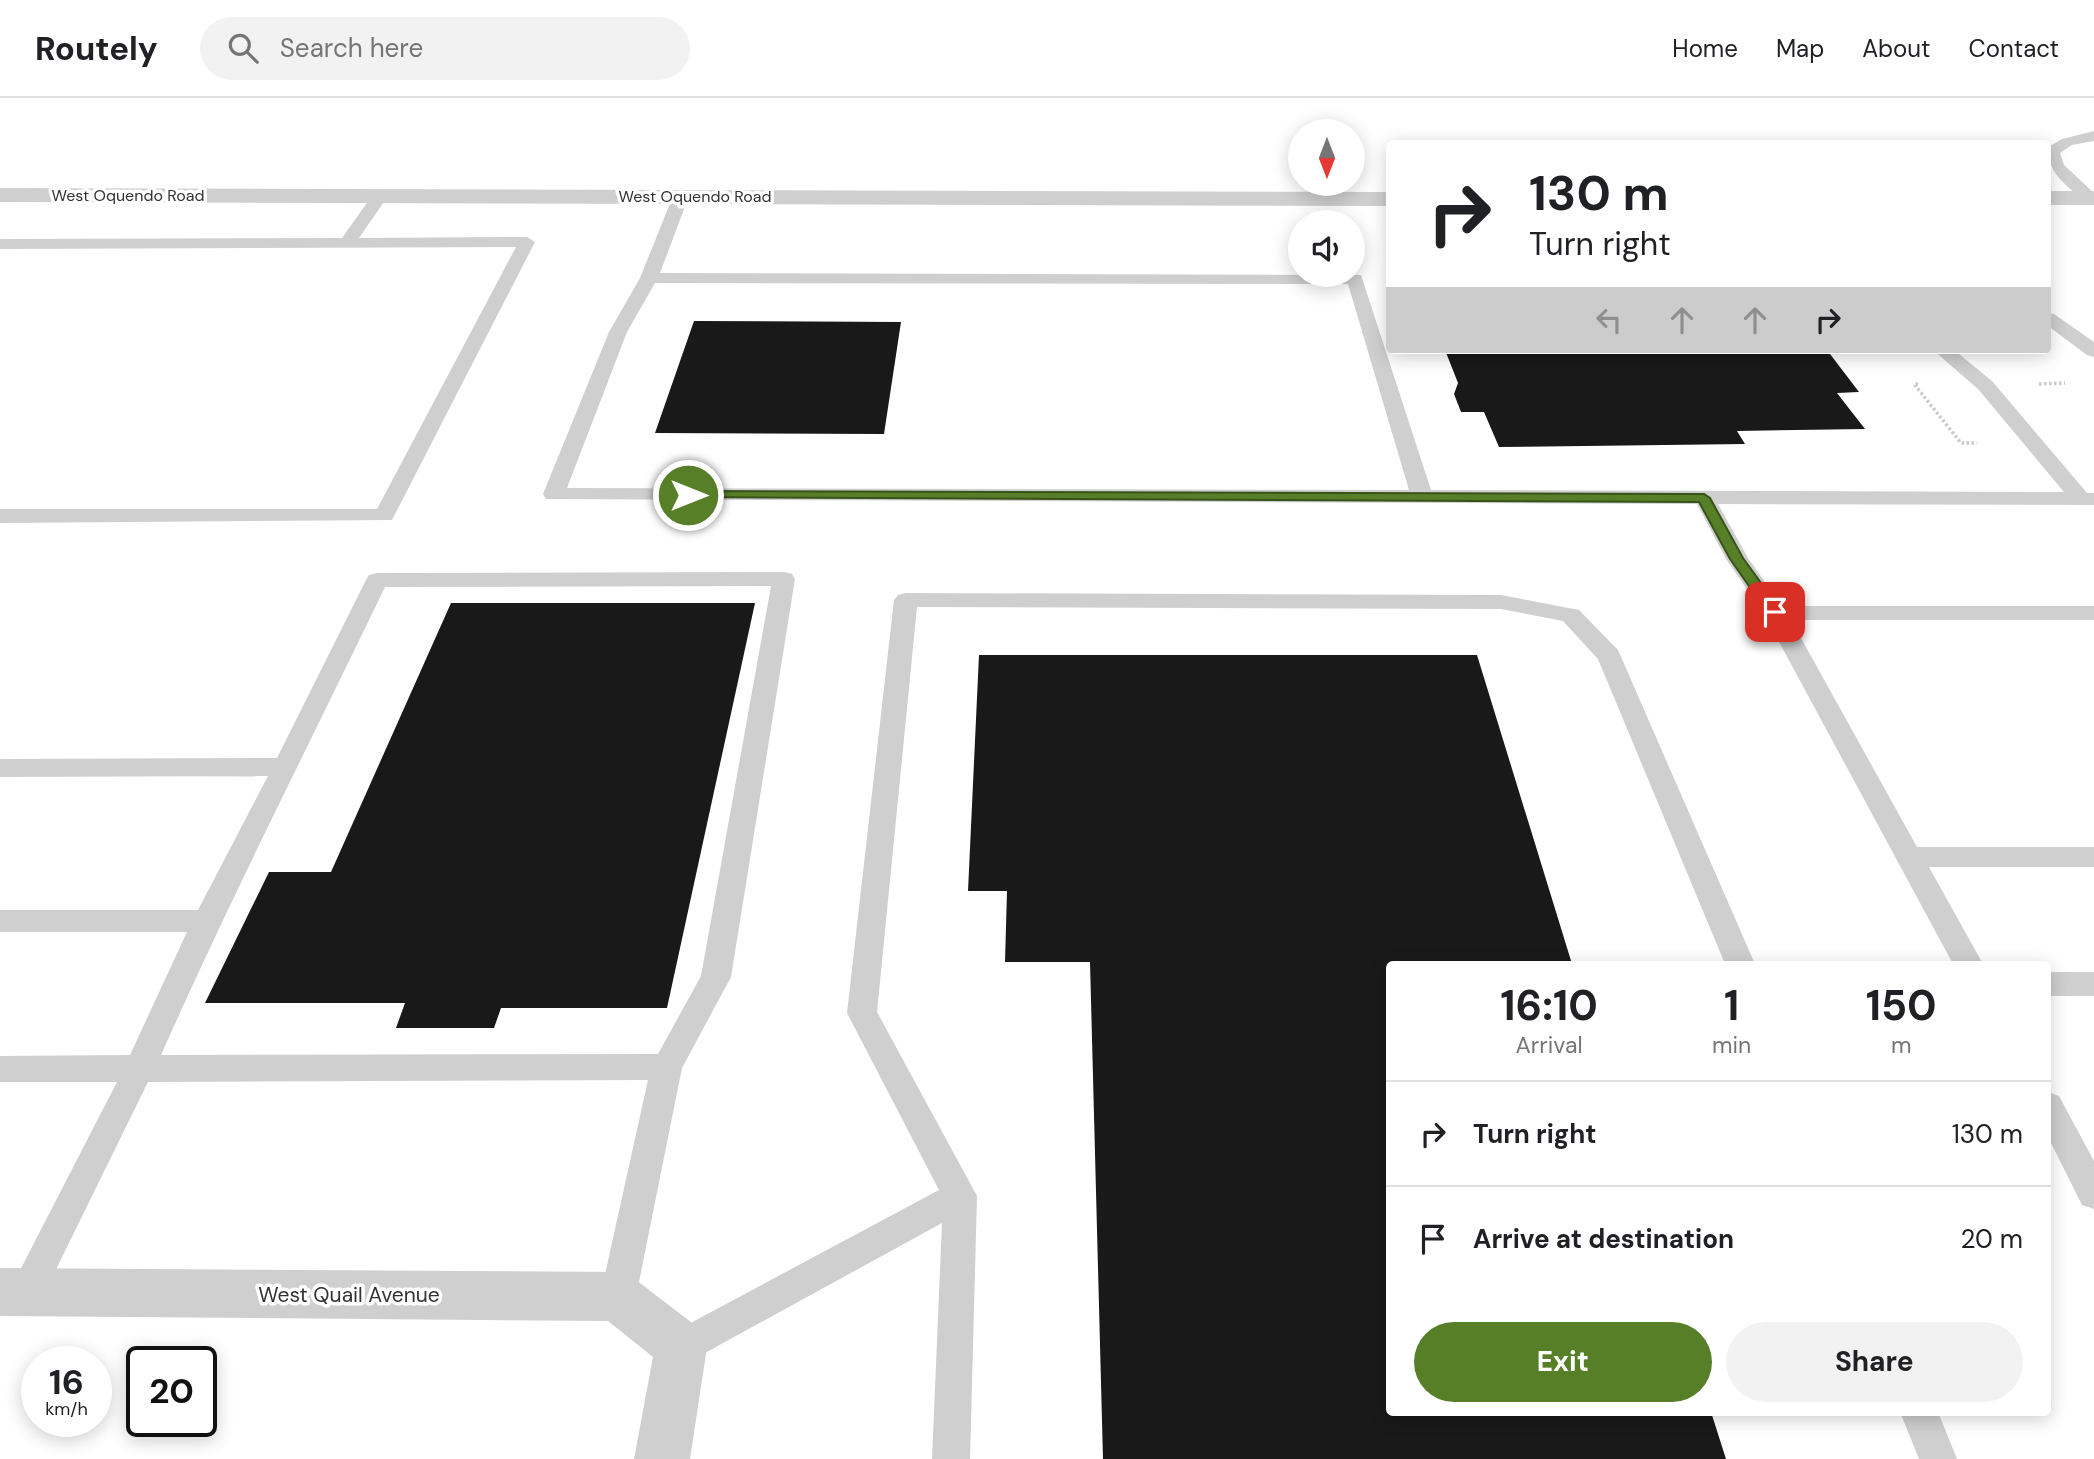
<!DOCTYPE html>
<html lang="en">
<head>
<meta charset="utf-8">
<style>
  body { margin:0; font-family:"DM Sans",sans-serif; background:#f2f2f2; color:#202124; height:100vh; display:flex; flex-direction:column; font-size:26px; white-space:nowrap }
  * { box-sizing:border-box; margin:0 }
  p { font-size:23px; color:#757577 }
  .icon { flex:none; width:38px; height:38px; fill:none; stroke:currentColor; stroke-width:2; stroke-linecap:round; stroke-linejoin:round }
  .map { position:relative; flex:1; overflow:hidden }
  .details { position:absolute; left:1386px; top:863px; width:665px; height:455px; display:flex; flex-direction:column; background:#fff; border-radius:7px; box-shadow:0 4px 18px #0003 }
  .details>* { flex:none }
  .hud { position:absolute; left:1386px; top:42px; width:665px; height:214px; border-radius:7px; box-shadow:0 4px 18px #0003; background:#fff; color:#202124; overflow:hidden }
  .needle { width:46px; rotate:180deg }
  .buttons { position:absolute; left:1288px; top:21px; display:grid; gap:14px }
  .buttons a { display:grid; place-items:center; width:77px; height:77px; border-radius:50%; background:#fff; box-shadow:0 4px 18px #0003; font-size:35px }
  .speed { position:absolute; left:21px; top:1248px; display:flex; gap:14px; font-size:35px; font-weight:700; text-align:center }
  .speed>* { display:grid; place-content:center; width:91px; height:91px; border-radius:50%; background:#fff; box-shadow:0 4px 18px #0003; line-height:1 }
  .speed small { font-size:18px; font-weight:400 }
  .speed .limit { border:4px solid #111; border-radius:10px; background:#fff; color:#111 }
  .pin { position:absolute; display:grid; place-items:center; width:60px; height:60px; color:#fff; margin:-30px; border-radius:14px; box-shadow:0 4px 10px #0006 }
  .me { position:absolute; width:77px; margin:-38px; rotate:90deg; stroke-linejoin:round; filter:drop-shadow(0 0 5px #0008) }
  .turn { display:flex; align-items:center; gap:24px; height:147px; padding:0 28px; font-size:32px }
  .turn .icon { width:91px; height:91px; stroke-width:2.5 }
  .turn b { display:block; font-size:49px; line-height:60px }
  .lanes { display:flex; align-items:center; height:66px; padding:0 28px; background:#0003; justify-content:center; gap:35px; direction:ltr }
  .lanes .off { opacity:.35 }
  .eta { display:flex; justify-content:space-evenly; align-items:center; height:119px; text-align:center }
  .eta b { font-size:42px; font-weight:700; line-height:49px }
  .cta { display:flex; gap:14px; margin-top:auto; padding:14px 28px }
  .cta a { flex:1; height:80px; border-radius:42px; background:#567f28; color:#fff; font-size:28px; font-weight:700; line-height:80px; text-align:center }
  .cta a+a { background:#f2f2f2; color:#202124 }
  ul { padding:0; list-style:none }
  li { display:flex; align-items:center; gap:21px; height:105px; padding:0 28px; border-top:2px solid #e0e0e0 }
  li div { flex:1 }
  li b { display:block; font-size:26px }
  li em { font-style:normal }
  header { display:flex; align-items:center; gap:42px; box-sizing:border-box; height:98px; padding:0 35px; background:#fff; border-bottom:2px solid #e0e0e0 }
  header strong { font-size:33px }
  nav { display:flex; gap:38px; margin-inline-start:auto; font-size:24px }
  .search { width:490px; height:63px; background:#f2f2f2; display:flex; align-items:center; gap:18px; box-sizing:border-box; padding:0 24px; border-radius:38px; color:#757577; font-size:26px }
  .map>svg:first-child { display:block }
  .building { fill:#191919 }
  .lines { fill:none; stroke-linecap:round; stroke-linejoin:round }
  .path { stroke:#c9c9c9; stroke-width:3.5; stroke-dasharray:2.5 2.5; stroke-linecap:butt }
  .lane { fill:#cfcfcf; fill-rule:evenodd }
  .street { fill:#cfcfcf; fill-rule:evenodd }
  .route { fill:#567f28; stroke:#38531a; stroke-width:2 }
  .labels { text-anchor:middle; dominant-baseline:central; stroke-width:7; stroke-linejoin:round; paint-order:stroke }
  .far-street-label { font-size:16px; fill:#323232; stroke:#fff }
  .near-street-label { font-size:21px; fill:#323232; stroke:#fff }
</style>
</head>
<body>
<header>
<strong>Routely</strong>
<div class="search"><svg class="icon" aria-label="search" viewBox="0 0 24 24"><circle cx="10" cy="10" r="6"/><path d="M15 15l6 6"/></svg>Search here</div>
<nav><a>Home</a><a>Map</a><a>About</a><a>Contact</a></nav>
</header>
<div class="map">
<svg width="2094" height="1361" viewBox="0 0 2094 1361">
  <rect width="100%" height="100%" fill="#fff"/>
  <!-- building -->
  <path class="building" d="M694 223 901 224 884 336 655 335Z
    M1445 252H1827L1859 294 1837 295 1865 331 1737 333 1745 346 1499 349 1484 314H1461L1454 296 1458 285Z
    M451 505H755L667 910H501L494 930H396L405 905H205L269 774H331Z
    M979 557H1477L1572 866H1390V1314H1711L1726 1361H1103L1090 864H1005L1007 793H968Z"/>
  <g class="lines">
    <!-- path -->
    <path class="path" d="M1918 286H1914L1961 345H1977
      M2039 286 2065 285"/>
    <!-- lane -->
    <path class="lane" d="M2094 33V43L2072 47 2060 55 2064 67 2094 95V104L2084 103C2066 86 2048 77 2048 49L2062 41Z
      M380 93 388 98 359 140 527 139 535 144 392 422 0 425V411H377L516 149 0 151V141L342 140 374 95Z
      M681 93 689 98 660 175 1361 177 1431 392 2064 394 1978 291 1933 252H1954L1992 283 2087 395H2094V407L1718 406 1748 460 1782 508H2094V522H1791L1917 749H2094V769H1929L1983 866H1953L1764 516 1726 461 1697 406 546 401 543 396 609 234 640 180 673 98ZM655 185 1348 186 1409 392 567 390 627 234Z
      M2048 215 2054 216 2094 244V259L2087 257 2048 228Z
      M784 474 792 476 795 481 731 879 682 970 636 1199 630 1211 618 1216 606 1211 600 1199 648 982 148 984 39 1206 27 1211 15 1206 9 1194 15 1182 117 984H0V958L130 957 187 834H0V812H198L268 678 0 679V661L277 660 366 482 369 477 377 475ZM771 488 701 878 658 956 161 957C231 799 310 645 385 489Z
      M906 495 1501 497 1579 512 1618 552 1755 866H1725L1598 561 1563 523 1501 511 917 509 877 914 977 1098 970 1361H932L942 1125 694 1261 681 1267 668 1261 663 1249 668 1237 939 1092 847 915 894 502 898 497Z
      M2048 874H2094V898H2048Z
      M2048 994 2059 998 2094 1063V1111L2082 1107 2048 1039Z
      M1900 1314H1938L1957 1361H1919Z"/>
    <!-- street -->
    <path class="street" d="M0 90 1390 94V108L0 104Z
      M2048 93H2094V107H2048Z
      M0 1170 618 1174 636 1182 700 1231 707 1249 690 1361H634L653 1259 608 1223 0 1218Z"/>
  </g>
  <!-- route -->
  <path class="route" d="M688 393 1704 396 1710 400 1743 460 1782 514 1780 518H1770L1730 461 1699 404 684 399 682 397Z"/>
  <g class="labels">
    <!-- far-street labels -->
    <g class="far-street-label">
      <text x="128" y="97">West Oquendo Road</text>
      <text x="695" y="98">West Oquendo Road</text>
    </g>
    <!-- near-street labels -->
    <g class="near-street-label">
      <text x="349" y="1197">West Quail Avenue</text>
    </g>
  </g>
</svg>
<div class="buttons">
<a><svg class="needle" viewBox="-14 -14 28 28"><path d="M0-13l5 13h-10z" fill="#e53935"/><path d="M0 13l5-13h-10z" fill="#757577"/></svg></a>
<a><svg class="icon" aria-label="sound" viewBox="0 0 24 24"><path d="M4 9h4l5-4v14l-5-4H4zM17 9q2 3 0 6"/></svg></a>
</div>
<div class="speed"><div>16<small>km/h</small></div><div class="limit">20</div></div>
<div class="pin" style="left:1775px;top:514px;background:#d93025"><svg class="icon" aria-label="arrive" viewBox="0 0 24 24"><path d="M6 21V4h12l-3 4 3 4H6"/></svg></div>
<svg class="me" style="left:688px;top:397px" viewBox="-20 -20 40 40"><circle r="17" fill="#567f28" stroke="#fff" stroke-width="3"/><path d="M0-11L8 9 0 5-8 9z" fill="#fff"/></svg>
<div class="hud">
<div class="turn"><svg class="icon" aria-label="right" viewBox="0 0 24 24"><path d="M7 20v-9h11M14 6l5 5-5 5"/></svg><div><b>130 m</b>Turn right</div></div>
<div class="lanes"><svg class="icon off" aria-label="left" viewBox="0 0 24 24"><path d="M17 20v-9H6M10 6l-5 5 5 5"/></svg><svg class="icon off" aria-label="ahead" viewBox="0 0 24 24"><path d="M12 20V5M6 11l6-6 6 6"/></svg><svg class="icon off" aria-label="ahead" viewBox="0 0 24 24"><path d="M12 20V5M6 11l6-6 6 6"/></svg><svg class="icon" aria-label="right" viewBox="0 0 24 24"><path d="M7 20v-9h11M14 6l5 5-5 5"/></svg></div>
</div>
<section class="details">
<div class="eta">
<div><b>16:10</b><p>Arrival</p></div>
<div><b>1</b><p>min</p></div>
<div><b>150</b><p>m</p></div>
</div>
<ul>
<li><svg class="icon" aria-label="right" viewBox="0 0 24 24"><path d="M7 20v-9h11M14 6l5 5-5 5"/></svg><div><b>Turn right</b></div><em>130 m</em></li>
<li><svg class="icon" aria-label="arrive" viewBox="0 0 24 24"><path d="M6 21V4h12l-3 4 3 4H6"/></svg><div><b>Arrive at destination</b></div><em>20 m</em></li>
</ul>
<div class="cta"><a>Exit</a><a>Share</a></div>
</section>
</div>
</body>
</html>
